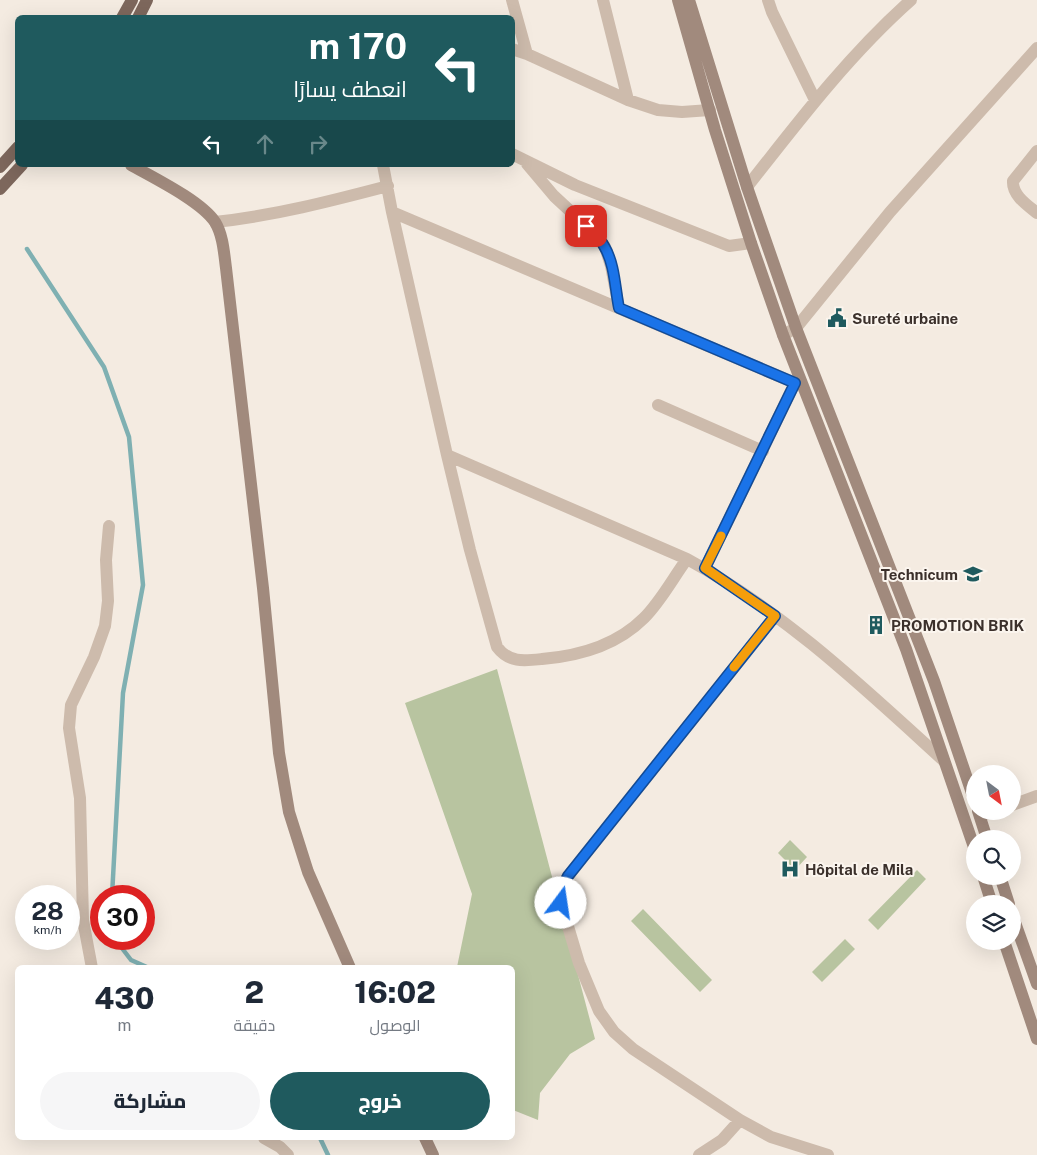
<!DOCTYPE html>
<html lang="ar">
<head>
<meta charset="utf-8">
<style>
  body { margin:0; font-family:"Public Sans",Cairo,sans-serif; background:#f6f6f7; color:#1f2937; direction:rtl; height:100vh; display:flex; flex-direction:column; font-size:19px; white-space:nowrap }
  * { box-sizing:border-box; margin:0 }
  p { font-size:16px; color:#747a83 }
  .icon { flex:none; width:28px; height:28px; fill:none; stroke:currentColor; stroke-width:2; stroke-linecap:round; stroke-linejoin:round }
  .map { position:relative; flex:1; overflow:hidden; direction:ltr }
  .details { position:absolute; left:15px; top:965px; width:500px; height:175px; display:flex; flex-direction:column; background:#fff; border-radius:8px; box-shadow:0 5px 20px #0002; direction:rtl }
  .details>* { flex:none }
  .top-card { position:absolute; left:15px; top:15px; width:500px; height:152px; border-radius:8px; box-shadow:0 5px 20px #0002; direction:rtl; background:#1f5a5e; color:#fff; overflow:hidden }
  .needle { width:32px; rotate:148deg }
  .tools { position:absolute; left:966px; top:765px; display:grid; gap:10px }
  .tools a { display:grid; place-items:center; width:55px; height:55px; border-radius:50%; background:#fff; box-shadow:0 5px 20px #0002; font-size:25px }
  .speed { position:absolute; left:15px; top:885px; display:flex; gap:10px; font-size:25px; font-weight:700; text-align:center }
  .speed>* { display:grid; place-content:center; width:65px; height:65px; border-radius:50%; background:#fff; box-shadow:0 5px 20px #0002; line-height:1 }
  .speed small { font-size:12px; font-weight:400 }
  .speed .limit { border:8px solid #d22; background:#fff; color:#111 }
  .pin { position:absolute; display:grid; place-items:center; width:42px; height:42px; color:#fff; margin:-21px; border-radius:10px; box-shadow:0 2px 8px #0006 }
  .me { position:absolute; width:55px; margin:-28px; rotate:14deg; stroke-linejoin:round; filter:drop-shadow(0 0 4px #0008) }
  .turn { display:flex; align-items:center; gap:18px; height:105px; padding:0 25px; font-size:22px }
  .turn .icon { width:65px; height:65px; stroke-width:2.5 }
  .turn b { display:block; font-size:35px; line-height:42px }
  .lanes { display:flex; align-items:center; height:48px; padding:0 25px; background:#0003; justify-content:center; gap:25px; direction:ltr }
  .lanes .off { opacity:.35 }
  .eta { display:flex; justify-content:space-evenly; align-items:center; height:85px; text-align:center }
  .eta b { font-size:30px; font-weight:800; line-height:35px }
  .button { display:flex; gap:10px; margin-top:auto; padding:10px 25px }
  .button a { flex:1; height:58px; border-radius:30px; background:#1f5a5e; color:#fff; font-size:20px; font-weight:800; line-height:58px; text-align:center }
  .button a+a { background:#f6f6f7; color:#1f2937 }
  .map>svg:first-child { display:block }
  .green { fill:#b8c4a0 }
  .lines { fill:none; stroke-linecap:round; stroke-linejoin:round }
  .stream { stroke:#7fb0b2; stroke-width:4.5 }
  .minor { stroke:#cdbbac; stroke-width:12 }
  .secondary { stroke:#a18a7d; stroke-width:12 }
  .primary { stroke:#7d675c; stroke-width:12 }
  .route-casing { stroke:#114b97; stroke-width:12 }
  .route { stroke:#1a73e8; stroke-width:9 }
  .slow { stroke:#f59e0b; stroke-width:9 }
  .labels { text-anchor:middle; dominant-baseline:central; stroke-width:4; stroke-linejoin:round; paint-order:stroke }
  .poi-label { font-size:15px; font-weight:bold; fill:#3b302b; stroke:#fbf5ee; text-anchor:start }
</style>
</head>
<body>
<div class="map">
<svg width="1037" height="1155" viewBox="0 0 1037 1155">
  <rect width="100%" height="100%" fill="#f4ebe1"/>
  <!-- green -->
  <path class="green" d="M497 669 595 1039 570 1054 540 1093 538 1120 513 1110 512 968 457 967 472 894 405 703Z
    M790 840 807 857 795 870 778 853Z
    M917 870 926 879 878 930 868 920Z
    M643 909 712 980 700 992 631 921Z
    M845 939 855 949 822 982 812 972Z"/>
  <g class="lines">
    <!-- stream -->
    <path class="stream" d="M27 249 104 367 129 437 143 585 123 693 112 896
      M115 939 131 960 149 968
      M320 1138 328 1155"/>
    <!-- minor -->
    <path class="minor" d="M512 0 527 54
      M603 0 628 100
      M768 0 772 12 815 100
      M512 49 527 54 628 100 658 110 682 112 710 110
      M1037 151 1013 181C1012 195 1027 205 1037 213
      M512 154 575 185 729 246 751 243
      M527 164 554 196 596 235 605 247 611 266 619 308
      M383 165 392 212 447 455 470 550 497 647C509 663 524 661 542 659 579 656 617 645 644 618 661 601 673 578 687 559
      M747 187C798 122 849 55 911 0
      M392 212 795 383 800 380
      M215 222C273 216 331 201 388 186
      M783 335 796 328 890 212 1037 48
      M658 405 763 451
      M447 455 687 559C783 611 864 688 944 761
      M705 568 795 383
      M775 616 568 876 561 890V903L579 963 599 1011 614 1032 633 1049 740 1120 771 1137 828 1155
      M1012 805 1037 796
      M980 816 994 811
      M92 968 83 920 80 798 69 728 71 705 94 657 105 626 108 601 106 560 109 526
      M264 1138 280 1147 288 1155
      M699 1155 722 1140 740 1120"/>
    <!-- secondary -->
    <path class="secondary" d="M678 0 715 130 751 243 783 335 906 649 975 850
      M689 0 747 187 796 328 934 681 975 802
      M131 165C154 178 201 201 215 222 223 235 224 253 226 268L263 588 279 753 289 812 308 872 350 968
      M978 811 987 839
      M983 876 992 904
      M1000 876 1009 904
      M1012 914 1037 984
      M1004 941 1037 1039
      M425 1138 433 1155"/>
    <!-- primary -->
    <path class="primary" d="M122 18 132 0
      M138 18 147 0
      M0 167 18 147
      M0 189 22 165"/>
  </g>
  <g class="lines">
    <!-- route casing -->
    <g class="route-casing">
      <path id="route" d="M561 903V890L568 876 775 616 705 568 795 383 619 308C615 289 615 264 604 246 600 238 592 232 586 226"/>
    </g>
    <!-- route -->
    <use href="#route" class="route"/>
    <!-- slow -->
    <path class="slow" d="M721 536 705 568 775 616 734 667"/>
  </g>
  <!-- icons -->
  <defs>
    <g id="civic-bare" transform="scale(1.5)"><path d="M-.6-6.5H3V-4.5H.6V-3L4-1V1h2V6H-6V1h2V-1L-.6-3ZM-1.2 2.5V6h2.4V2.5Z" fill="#1f5a5e" stroke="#fbf5ee" stroke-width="2.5" paint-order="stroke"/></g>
    <g id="school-bare" transform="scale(1.5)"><path d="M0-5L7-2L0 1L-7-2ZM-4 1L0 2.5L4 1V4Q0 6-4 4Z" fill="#1f5a5e" stroke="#fbf5ee" stroke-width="2.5" paint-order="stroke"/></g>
    <g id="building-bare" transform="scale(1.5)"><path d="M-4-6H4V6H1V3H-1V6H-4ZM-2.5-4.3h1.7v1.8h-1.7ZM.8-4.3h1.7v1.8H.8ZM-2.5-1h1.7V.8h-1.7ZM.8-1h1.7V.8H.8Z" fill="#1f5a5e" stroke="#fbf5ee" stroke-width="2.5" paint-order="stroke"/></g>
    <g id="hospital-bare" transform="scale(1.5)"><path d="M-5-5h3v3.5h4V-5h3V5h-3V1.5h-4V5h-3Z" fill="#1f5a5e" stroke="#fbf5ee" stroke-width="2.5" paint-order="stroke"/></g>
  </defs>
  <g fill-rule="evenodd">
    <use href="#civic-bare" x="837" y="318"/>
    <use href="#school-bare" x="973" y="574"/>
    <use href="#building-bare" x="876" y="625"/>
    <use href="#hospital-bare" x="790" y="869"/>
  </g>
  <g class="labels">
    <!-- poi labels -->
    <g class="poi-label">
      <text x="852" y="318">Sureté urbaine</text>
      <text x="958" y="574" text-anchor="end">Technicum</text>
      <text x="891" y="625">PROMOTION BRIK</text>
      <text x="805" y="869">Hôpital de Mila</text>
    </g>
  </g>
</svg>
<div class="tools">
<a><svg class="needle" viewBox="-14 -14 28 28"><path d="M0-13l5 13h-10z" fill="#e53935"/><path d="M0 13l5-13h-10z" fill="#747a83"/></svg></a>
<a><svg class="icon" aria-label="search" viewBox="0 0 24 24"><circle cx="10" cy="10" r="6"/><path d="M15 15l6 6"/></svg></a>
<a><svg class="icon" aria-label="layers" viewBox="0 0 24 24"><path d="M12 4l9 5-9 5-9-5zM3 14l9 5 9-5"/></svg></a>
</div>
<div class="speed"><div>28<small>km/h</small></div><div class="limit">30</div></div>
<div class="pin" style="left:586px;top:226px;background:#d93025"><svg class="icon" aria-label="arrive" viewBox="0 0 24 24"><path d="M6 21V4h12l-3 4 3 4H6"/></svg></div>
<svg class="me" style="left:561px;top:903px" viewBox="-20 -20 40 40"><circle r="19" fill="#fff"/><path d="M0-13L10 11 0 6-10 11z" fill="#1a73e8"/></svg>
<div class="top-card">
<div class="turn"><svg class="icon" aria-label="left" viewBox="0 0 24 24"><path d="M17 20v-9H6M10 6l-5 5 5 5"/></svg><div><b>170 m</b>انعطف يسارًا</div></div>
<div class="lanes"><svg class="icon" aria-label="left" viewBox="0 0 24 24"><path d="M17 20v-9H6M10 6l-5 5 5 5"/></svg><svg class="icon off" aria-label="ahead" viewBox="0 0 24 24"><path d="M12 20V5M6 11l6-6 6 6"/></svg><svg class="icon off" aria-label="right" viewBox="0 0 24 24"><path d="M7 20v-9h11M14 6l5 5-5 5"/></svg></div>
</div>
<section class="details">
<div class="eta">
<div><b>16:02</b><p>الوصول</p></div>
<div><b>2</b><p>دقيقة</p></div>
<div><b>430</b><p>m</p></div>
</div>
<div class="button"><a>خروج</a><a>مشاركة</a></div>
</section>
</div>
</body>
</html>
